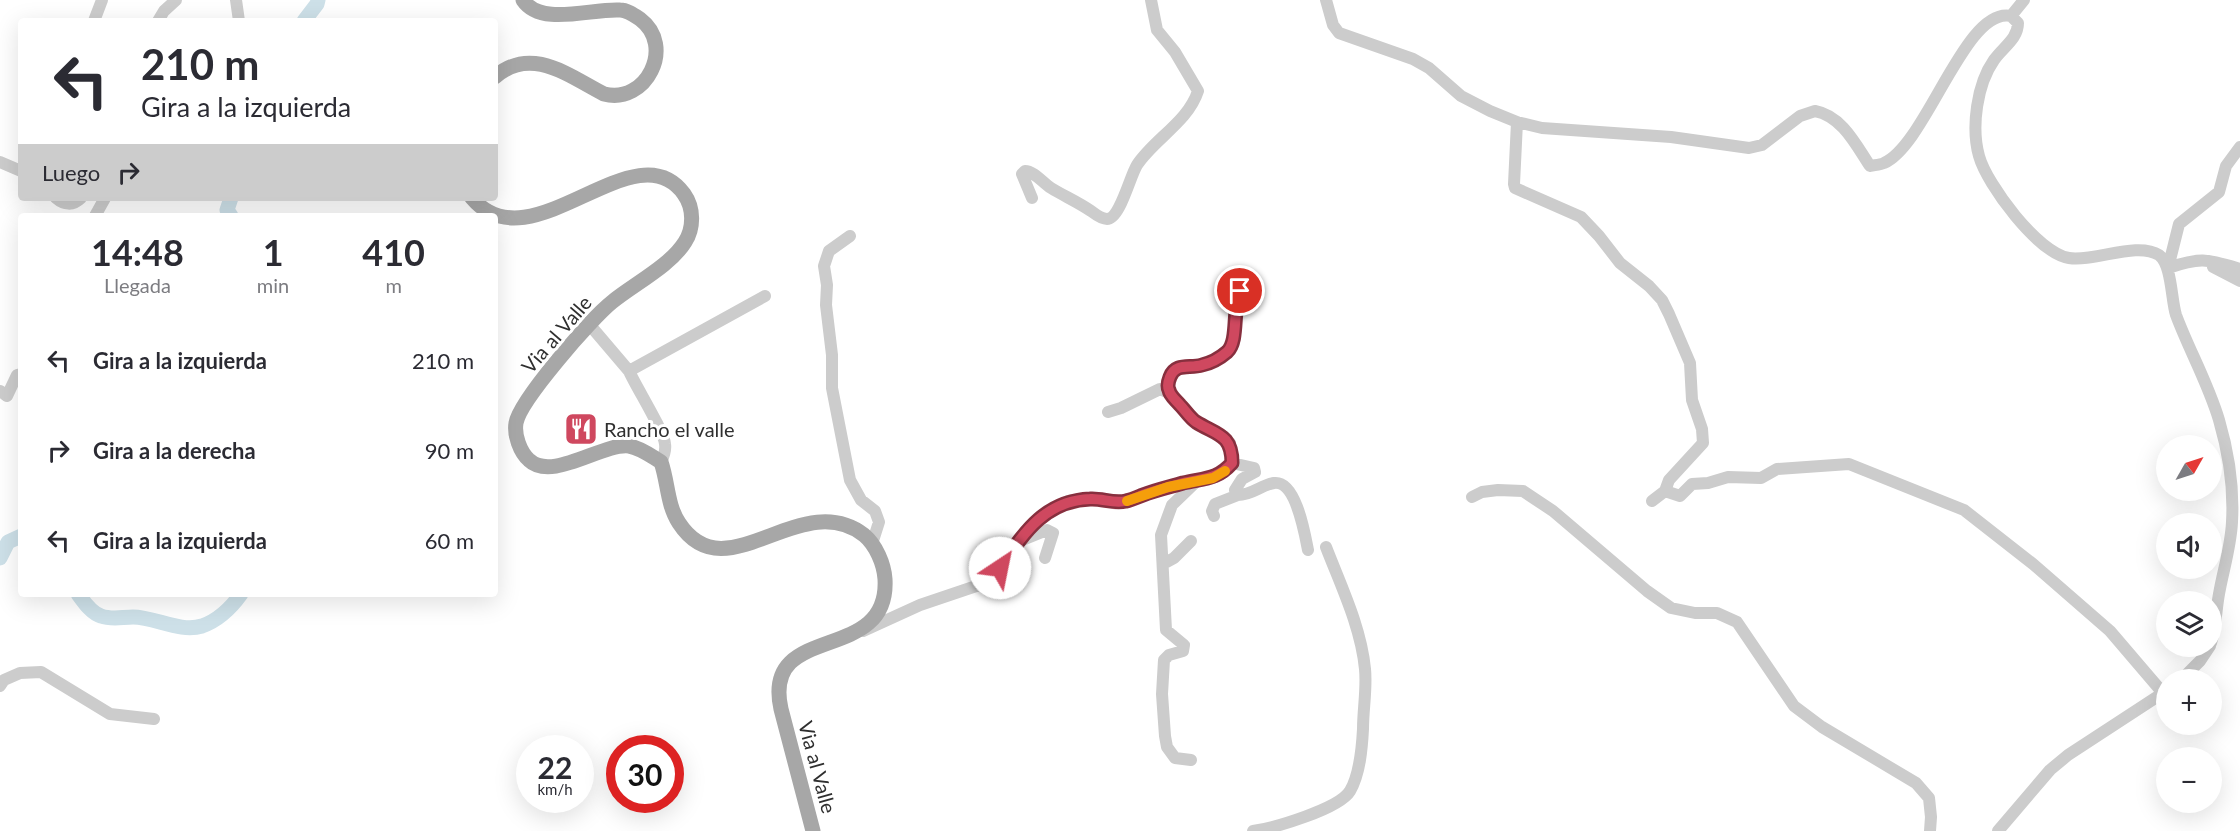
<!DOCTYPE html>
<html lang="es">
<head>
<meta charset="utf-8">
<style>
  body { margin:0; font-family:Lato,sans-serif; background:#f2f2f3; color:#2b2b33; height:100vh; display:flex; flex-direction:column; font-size:22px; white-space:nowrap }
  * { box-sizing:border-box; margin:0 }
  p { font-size:20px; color:#7c7c81 }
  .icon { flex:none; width:33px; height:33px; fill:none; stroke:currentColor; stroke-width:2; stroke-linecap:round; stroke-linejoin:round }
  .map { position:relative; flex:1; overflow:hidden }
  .side { position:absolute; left:18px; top:213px; width:480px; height:384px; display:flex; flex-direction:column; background:#fff; border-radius:6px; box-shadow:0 6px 24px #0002 }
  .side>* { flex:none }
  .top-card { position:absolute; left:18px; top:18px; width:480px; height:183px; border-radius:6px; box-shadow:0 6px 24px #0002; background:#fff; color:#2b2b33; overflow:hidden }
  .needle { width:39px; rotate:51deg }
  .buttons { position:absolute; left:2156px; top:435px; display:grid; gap:12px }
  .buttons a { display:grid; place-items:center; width:66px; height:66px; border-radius:50%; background:#fff; box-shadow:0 6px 24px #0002; font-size:30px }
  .speed { position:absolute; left:516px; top:735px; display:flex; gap:12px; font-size:30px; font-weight:700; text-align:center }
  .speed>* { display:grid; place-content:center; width:78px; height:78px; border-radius:50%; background:#fff; box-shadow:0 6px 24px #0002; line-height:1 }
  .speed small { font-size:15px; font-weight:400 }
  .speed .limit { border:9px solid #d22; background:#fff; color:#111 }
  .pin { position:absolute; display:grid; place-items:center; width:51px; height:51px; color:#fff; margin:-26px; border:3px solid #fff; border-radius:50%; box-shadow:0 2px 6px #0007 }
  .me { position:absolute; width:66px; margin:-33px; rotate:34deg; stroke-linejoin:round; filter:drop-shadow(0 0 4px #0008) }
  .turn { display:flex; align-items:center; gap:21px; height:126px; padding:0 24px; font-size:27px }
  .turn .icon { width:78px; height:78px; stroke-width:2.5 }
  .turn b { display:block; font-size:42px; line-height:51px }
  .then { display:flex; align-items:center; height:57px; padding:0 24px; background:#0003; gap:12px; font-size:22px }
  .eta { display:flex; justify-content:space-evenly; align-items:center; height:102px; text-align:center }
  .eta b { font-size:36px; font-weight:700; line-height:42px }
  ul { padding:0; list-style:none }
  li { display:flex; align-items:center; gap:18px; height:90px; padding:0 24px }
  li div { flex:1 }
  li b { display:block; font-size:22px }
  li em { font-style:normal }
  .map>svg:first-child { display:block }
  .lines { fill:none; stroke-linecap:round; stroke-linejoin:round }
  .river { stroke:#cde0e8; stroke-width:15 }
  .minor { stroke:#ccc; stroke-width:12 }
  .major { stroke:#a7a7a7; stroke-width:15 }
  .route-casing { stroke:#872f3e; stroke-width:15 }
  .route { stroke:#cf485f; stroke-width:10 }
  .slow { stroke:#f59e0b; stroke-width:10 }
  .labels { text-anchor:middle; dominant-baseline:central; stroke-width:6; stroke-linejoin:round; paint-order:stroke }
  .street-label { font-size:20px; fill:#2f2f2f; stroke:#fff }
  .poi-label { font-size:20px; fill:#2f2f2f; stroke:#fff; text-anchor:start }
</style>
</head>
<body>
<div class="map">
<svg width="2240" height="831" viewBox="0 0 2240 831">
  <rect width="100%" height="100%" fill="#fff"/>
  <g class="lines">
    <!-- river -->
    <path class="river" d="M304 21 317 4 318 0
      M231 198 227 210 231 216
      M0 558 8 542 21 536
      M78 594C84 602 91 613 101 616 112 620 122 617 133 617 155 617 180 633 202 626 219 620 231 608 241 594"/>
    <!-- minor -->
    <path class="minor" d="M236 0 239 21
      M1326 0 1333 25 1339 33 1413 59 1429 68 1461 96 1490 111 1517 122 1542 128 1671 137 1749 148 1762 145 1800 116 1815 111C1842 116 1856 145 1870 166 1874 165 1880 165 1884 163 1927 144 1965 6 2011 16L2018 23C2018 39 2003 47 1994 60 1977 84 1971 127 1979 156 1987 185 2038 253 2069 258 2095 262 2137 241 2159 255 2172 265 2171 299 2176 315 2189 350 2208 383 2219 420 2229 454 2234 487 2232 522 2231 546 2223 571 2219 594 2216 610 2216 627 2211 643
      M2011 16 2024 0
      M94 21 102 0
      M158 21 164 11 176 0
      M1517 122 1514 184 1515 188 1581 217 1599 236 1620 263 1649 286 1662 300 1669 314 1690 363 1692 400 1702 429 1703 443 1669 480 1665 491 1652 501
      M0 162 21 171
      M56 198C64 205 73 206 81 198
      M1032 198 1022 174 1025 171C1034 171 1043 183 1051 188 1064 196 1078 202 1091 211 1095 214 1101 219 1107 219 1120 219 1130 176 1137 165 1154 139 1188 122 1198 91L1175 52 1157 30 1151 0
      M95 216 105 198
      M850 236 829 251 824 266 827 285 826 305 832 355V388L850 480 861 500 875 511 879 522 872 544
      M2213 267 2240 281
      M2168 268 2179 224 2219 192 2226 166 2240 147
      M2168 268C2201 257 2206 259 2240 269
      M589 324 629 371
      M0 391 7 396 17 375 21 374
      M1169 393C1166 362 1180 370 1200 366 1210 364 1223 357 1229 350 1238 341 1234 330 1234 319 1234 304 1240 292 1244 278
      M661 462C664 456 666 450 665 444 664 431 636 387 629 371L765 296
      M1232 463 1254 468 1255 472 1242 479 1235 490 1238 495C1252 495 1261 485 1274 483 1296 480 1305 535 1308 550
      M1665 491 1680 496 1692 484 1708 483 1728 477 1761 478 1777 469 1849 464 1964 510 2033 564 2110 631 2163 693
      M1472 497 1482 492 1498 490 1523 491 1553 511 1647 591 1671 608 1695 613H1717L1737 622 1794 706 1822 727 1916 783 1929 798 1931 817 1930 831
      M1214 516 1212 511 1215 504 1238 495
      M1020 541 1047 530 1053 533 1045 558
      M1163 564 1174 558 1191 541
      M863 631 920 605 991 581 1019 541 1041 516 1068 501 1093 498 1112 502 1128 501 1168 487 1213 478 1223 473 1232 463 1230 443 1223 436 1194 420 1169 393 1160 389 1121 408 1108 412
      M2181 680 2200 661 2210 646
      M0 686 4 680 20 673 41 672 110 714 154 719
      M1191 760 1175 758 1167 747 1165 736 1162 694 1164 660 1169 655 1183 651 1184 645 1166 630 1161 535 1172 505 1198 480
      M1253 831C1274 828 1339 809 1350 791 1360 774 1362 748 1363 729 1363 709 1367 688 1365 669 1361 627 1341 586 1326 547
      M1998 831 2050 770 2068 755 2166 691"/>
    <!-- major -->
    <path class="major" d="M495 77C531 45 569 76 604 94 646 105 676 46 640 19 634 15 627 10 620 10 592 8 541 27 523 0
      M472 198C531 268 635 126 684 194 694 208 694 228 685 242 670 266 634 284 612 302 592 318 520 400 516 423 514 435 520 452 529 460 552 482 602 443 629 446 641 448 651 456 661 462 668 482 667 505 679 523 726 595 800 486 864 535 876 545 884 564 885 579 890 666 761 620 781 709L813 831"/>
  </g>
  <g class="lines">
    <!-- route casing -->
    <g class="route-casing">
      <path id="route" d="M1000 568C1024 533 1044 501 1090 499 1102 498 1113 504 1126 501 1132 500 1138 497 1143 495 1156 490 1170 487 1183 483 1204 478 1217 480 1232 463 1232 434 1217 435 1196 422 1190 418 1185 410 1180 405 1176 400 1170 396 1169 390 1167 386 1168 382 1170 377 1176 362 1190 369 1202 365 1211 363 1220 358 1227 352 1239 341 1232 310 1240 291"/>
    </g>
    <!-- route -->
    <use href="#route" class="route"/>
    <!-- slow -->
    <path class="slow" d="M1127 501 1168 487 1213 478 1225 471"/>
  </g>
  <!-- icons -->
  <defs>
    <g id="restaurant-square" transform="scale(1.725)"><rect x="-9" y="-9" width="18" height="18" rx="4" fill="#cf485f" stroke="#fff"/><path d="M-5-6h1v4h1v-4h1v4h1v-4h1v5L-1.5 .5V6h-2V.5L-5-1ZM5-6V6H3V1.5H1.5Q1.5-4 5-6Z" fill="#fff"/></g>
  </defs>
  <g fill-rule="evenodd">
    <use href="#restaurant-square" x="581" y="429"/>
  </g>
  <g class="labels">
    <!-- street labels -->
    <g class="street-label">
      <text transform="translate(556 334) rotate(-49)">Via al Valle</text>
      <text transform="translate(818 767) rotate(75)">Via al Valle</text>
    </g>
    <!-- poi labels -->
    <g class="poi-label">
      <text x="604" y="429">Rancho el valle</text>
    </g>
  </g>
</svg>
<div class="buttons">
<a><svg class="needle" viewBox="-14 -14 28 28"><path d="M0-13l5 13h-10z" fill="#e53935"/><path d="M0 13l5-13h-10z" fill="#7c7c81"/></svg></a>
<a><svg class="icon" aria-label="sound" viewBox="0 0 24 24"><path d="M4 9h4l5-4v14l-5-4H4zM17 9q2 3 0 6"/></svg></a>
<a><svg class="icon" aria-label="layers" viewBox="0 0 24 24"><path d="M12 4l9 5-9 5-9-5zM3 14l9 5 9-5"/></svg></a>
<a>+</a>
<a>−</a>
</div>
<div class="speed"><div>22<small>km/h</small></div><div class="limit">30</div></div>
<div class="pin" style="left:1240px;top:291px;background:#d93025"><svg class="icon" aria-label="arrive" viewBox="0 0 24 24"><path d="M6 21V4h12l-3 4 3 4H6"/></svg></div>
<svg class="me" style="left:1000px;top:568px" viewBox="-20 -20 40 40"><circle r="19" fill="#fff"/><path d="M0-13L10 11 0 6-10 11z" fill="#cf485f"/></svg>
<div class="top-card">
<div class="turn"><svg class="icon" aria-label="left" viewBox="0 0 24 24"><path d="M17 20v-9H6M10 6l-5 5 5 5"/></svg><div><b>210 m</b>Gira a la izquierda</div></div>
<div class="then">Luego<svg class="icon" aria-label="right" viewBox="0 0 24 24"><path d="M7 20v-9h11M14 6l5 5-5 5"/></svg></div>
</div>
<section class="side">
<div class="eta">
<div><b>14:48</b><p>Llegada</p></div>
<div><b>1</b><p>min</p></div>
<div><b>410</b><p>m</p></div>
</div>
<ul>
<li><svg class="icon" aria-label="left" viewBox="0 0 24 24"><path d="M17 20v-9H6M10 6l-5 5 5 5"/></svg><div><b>Gira a la izquierda</b></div><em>210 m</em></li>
<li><svg class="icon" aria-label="right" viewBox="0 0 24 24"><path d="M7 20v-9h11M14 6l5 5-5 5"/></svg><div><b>Gira a la derecha</b></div><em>90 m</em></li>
<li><svg class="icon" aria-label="left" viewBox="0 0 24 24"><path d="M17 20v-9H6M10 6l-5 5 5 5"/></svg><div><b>Gira a la izquierda</b></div><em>60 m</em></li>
</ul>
</section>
</div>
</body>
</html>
